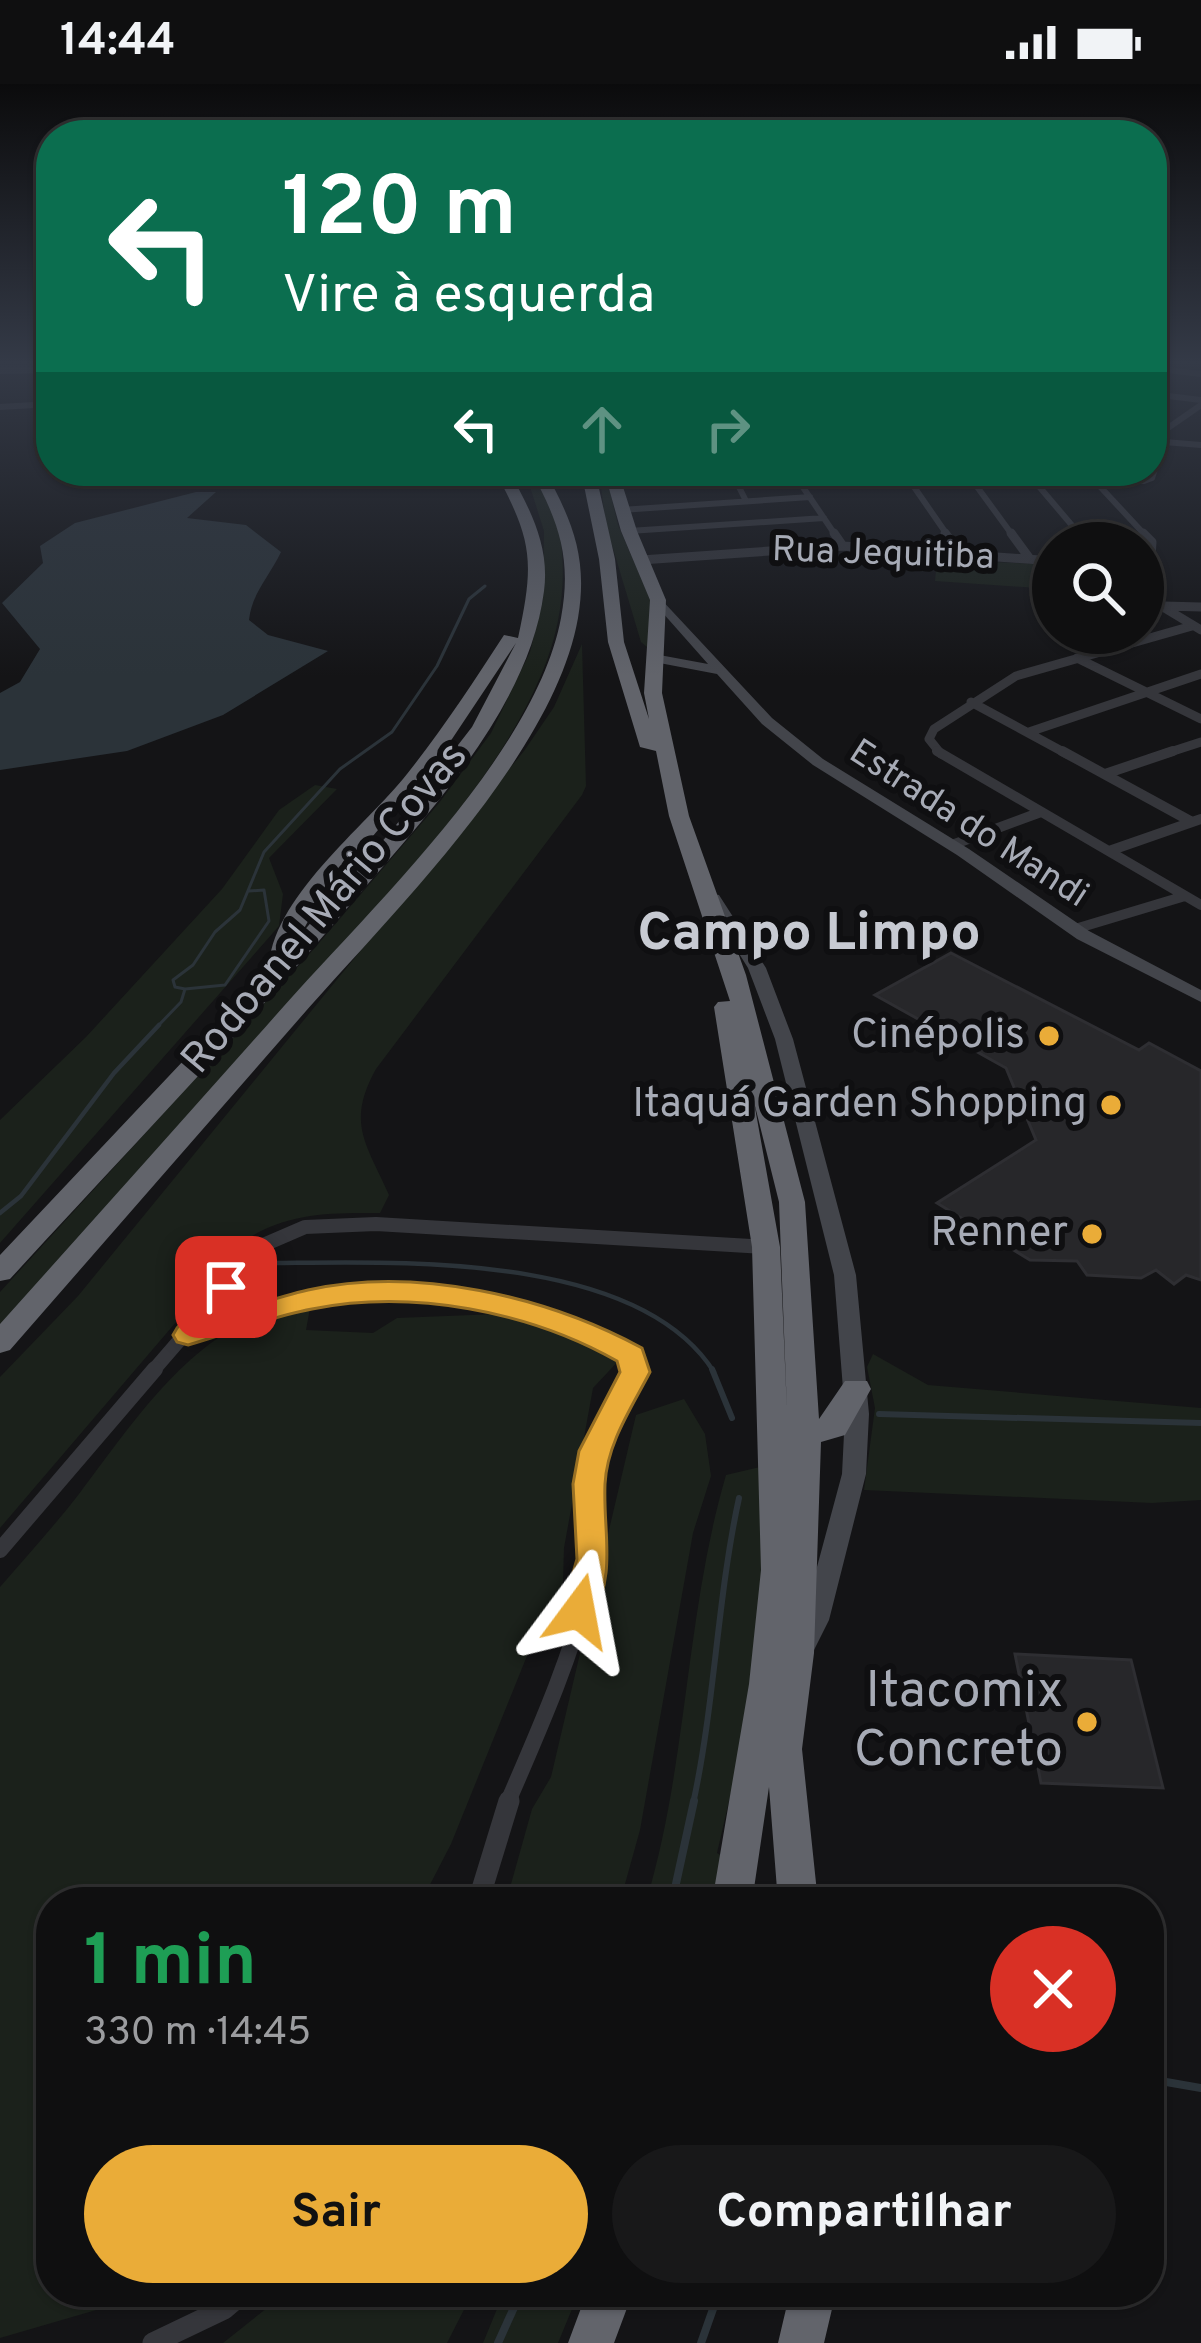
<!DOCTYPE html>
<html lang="pt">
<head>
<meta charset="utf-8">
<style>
  body { margin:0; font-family:Overpass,sans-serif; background:#181819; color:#f1f3f6; height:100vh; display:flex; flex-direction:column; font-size:45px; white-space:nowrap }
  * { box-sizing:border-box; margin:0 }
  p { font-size:39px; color:#9b9c9f }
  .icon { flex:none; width:66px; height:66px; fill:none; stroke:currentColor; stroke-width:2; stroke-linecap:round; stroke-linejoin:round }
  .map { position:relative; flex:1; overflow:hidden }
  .sheet { position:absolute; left:36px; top:1803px; width:1128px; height:420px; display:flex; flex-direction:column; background:#0f0f10; border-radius:48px; box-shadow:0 3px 9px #0004,0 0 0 3px #2f2f30 }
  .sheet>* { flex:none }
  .banner { position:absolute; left:36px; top:36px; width:1131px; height:366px; border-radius:48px; box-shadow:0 3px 9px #0004,0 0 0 3px #2f2f30; background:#0b6e4f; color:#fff; overflow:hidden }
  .controls { position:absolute; left:1032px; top:438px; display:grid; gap:24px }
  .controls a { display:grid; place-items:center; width:132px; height:132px; border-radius:50%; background:#0f0f10; box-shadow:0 3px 9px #0004,0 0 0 3px #2f2f30; font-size:60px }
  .pin { position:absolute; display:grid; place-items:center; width:102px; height:102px; color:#fff; margin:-51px; border-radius:24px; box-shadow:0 6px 18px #0006 }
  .me { position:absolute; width:132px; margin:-66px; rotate:13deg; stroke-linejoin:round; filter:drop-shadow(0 0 9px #0008) }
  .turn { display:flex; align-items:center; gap:42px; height:252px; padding:0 48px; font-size:54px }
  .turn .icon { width:156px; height:156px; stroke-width:2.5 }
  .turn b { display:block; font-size:84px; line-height:102px }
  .lanes { display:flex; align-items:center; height:114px; padding:0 48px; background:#0003; justify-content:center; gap:60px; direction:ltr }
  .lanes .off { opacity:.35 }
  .round { display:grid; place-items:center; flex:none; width:126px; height:126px; border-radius:63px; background:#181819 }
  .head { display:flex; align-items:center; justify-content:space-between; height:204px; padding:0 48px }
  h1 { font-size:72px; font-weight:700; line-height:90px; color:#1e9e55 }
  .button { display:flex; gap:24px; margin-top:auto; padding:24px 48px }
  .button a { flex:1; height:138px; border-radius:72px; background:#eaac38; color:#111; font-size:48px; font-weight:700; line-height:138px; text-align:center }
  .button a+a { background:#181819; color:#f1f3f6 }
  .status { display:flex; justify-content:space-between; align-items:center; height:84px; padding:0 60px; background:#0f0f10; direction:ltr }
  .status svg { height:33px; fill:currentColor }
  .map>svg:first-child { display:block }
  .green { fill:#1b211b }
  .water { fill:#2b3339 }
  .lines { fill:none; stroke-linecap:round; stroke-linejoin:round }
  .stream-far3 { stroke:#2b3339; stroke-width:3 }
  .stream-far2 { stroke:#2b3339; stroke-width:4.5 }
  .stream-far1 { stroke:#2b3339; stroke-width:6 }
  .stream { stroke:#2b3339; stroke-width:8 }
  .building { fill:#27272a; stroke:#2e2e32; stroke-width:3 }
  .street-far5 { stroke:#35363b; stroke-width:6 }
  .street-far4 { stroke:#35363b; stroke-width:9 }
  .street-far3 { stroke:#35363b; stroke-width:10 }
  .street-far2 { stroke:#35363b; stroke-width:14 }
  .street-far1 { stroke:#35363b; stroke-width:16 }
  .street { stroke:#35363b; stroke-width:21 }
  .secondary { fill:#43454b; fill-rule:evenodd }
  .highway { fill:#62646b; fill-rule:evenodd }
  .route { fill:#eaac38; stroke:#987024; stroke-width:3 }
  .poi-dot { fill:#eaac38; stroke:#0f0f11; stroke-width:4.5 }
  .labels { text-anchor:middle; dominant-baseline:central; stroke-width:12; stroke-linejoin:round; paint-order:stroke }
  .far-street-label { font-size:36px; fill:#a7abb6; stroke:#0f0f11 }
  .street-label { font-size:42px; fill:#a7abb6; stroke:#0f0f11 }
  .poi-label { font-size:42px; fill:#a7abb6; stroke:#0f0f11; text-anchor:end }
  .near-poi-label { font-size:51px; fill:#a7abb6; stroke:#0f0f11; text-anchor:end }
  .district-label { font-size:54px; font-weight:bold; fill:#c7cad2; stroke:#0f0f11 }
</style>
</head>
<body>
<div class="status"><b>14:44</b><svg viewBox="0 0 49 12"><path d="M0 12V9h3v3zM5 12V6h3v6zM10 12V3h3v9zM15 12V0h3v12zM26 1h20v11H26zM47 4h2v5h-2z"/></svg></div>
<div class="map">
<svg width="1201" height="2259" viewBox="0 0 1201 2259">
  <rect width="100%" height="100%" fill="#141416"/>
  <!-- green -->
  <path class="green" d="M525 387H538C572 448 569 525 542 589 503 682 433 758 369 834 250 976 123 1113 0 1251V1208L313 866 439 719 491 649 530 568 543 516 544 447Z
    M599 387H605L618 441 653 522 649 565 641 558 606 441Z
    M937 475 1053 481V505L935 497Z
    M582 560 586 702 582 711 376 985C346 1039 366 1059 389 1111L380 1129C331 1129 290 1128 247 1155L0 1444V1293L78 1212 524 667 554 623Z
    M315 701 337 705 269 774 283 810 279 842 0 1159V1036L86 953 222 805 279 726Z
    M279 1224H310L306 1246 373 1249 397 1234 497 1230 600 1257 623 1272 593 1304 564 1464 563 1498 533 1557 451 1760 421 1818H51V2208H158L0 2254V1503C27 1472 54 1442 79 1410 134 1338 188 1252 279 1224Z
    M873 1270 928 1301 1201 1324V1416L1152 1419 864 1406 875 1324 867 1283Z
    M684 1315 705 1350 711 1392 693 1449 640 1746 620 1818H506L532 1725 551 1693 636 1331Z
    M760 1383 762 1506 745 1648 717 1769 724 1773 712 1818H646C688 1679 685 1531 726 1391Z
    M287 2208H473L447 2259H223Z
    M504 2208H579L558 2259H483Z"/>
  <!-- water -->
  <path class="water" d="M196 408H216L187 434 246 441 281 468C269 493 252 509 249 536L268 551 328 567 223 631 127 667 0 686V609L20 598 40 565 2 519 43 479 40 462 75 439Z"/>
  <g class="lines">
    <!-- stream-far3 -->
    <path class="stream-far3" d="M0 283 51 281
      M185 905 225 901 269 837 264 806 249 807
      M156 944 181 918 185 905 175 903 173 896 193 881 215 848 240 826 264 768 340 685 392 648 437 582 469 515 485 502"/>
    <!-- stream-far2 -->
    <path class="stream-far2" d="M0 1129 21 1112 114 989 159 941
      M275 1179C399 1178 638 1168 714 1288"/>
    <!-- stream-far1 -->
    <path class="stream-far1" d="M712 1285 732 1334
      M879 1330 1201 1339
      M693 1720C715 1619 717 1515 739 1414"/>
    <!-- stream -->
    <path class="stream" d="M672 1818 694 1717
      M1149 1995 1201 2004
      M498 2259 521 2208
      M701 2259 719 2208"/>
  </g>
  <!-- building -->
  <path class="building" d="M951 869 1139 966 1149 959 1201 987V1196L1186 1191 1174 1200 1156 1186 1141 1194 1087 1191 1077 1177 1030 1176 937 1119 1036 1056 1006 984 875 911Z
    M1015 1570 1131 1576 1163 1704 1041 1699Z"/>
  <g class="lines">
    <!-- street-far5 -->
    <path class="street-far5" d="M1152 284 1201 290
      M1152 310 1201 316
      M0 323 51 320
      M1152 355 1201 321
      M1152 357 1201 361
      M731 387 746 417
      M792 387 836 452
      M831 387 905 395
      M903 387 948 452
      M932 387 1144 397 1152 394 1157 379
      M967 389 1013 452
      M1031 393 1081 452
      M1093 395 1146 452
      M614 397 713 387
      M621 426 810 413
      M629 447 824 434"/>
    <!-- street-far4 -->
    <path class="street-far4" d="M834 449 843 462
      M945 449 961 471
      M1011 449 1030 475
      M1078 449 1087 459
      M641 476 843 462 1053 477
      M1143 480 1151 473 1152 458 1143 449
      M1143 511 1201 546
      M1164 522 1201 523
      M1077 574 1201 635
      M971 618 1067 670
      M1029 648 1201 590
      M941 670 929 655 934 645 1016 592 1192 542
      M1164 670 1201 658"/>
    <!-- street-far3 -->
    <path class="street-far3" d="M937 667 1201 821
      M1062 667 1192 738
      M1105 690 1173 667
      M952 761 1041 728
      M1109 767 1201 735
      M1075 845 1185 812"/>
    <!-- street-far2 -->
    <path class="street-far2" d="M187 1251C228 1239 271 1223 313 1215 414 1196 551 1219 635 1278L630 1288
      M152 1288 261 1162 305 1143 376 1140 766 1163"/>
    <!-- street-far1 -->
    <path class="street-far1" d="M0 1466 155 1285
      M507 1720C538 1648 570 1577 589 1501 597 1467 586 1433 589 1399 593 1359 616 1321 632 1285"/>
    <!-- street -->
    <path class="street" d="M478 1818 509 1717
      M153 2259 224 2225 244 2208"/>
    <!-- secondary -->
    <path class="secondary" d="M51 283V289L0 290V284Z
      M658 512 772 634 823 675 969 765 1089 847 1201 906V918L1077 855 957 771 813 681 762 640 717 590 649 577 647 574 654 570 708 580 654 519 652 516Z
      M713 810 719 811 766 884 793 955 856 1191 869 1330 866 1390 829 1536 811 1572 801 1575 791 1572 788 1564 803 1535 842 1390 845 1330 834 1191 775 955 748 884 705 815Z"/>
    <!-- highway -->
    <path class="highway" d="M495 387H509C530 425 550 462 544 507 529 629 414 745 337 836 232 959 119 1076 10 1195L0 1197V1171L269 886C269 816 366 742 407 690 442 646 473 599 504 551L518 554C535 476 532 456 495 387ZM516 559 472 643 393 745 301 850 322 812 440 673Z
      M531 387H545C573 438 588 475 578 534 554 672 389 832 299 935 202 1046 106 1156 10 1266L0 1269V1240C95 1134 190 1028 284 922 374 821 536 668 561 534 572 475 559 438 531 387Z
      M581 387H595L615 475 624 558 649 635 644 609 650 516 621 447 604 387H618L637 447 666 516 662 609 689 732 746 891 805 1118 819 1335 845 1297H867L871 1305 845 1351 821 1358 814 1569 802 1665 818 1818H778L769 1703 752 1818H712L749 1600 761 1486 752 1163 714 923 718 918 730 917 669 732 656 667 640 663 608 558 599 475ZM754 1018 779 1118 787 1327 780 1163Z
      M587 2208H633L614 2259H568Z
      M790 2208H836L824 2259H778Z"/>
  </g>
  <!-- sky -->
  <linearGradient id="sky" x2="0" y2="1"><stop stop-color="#0b0b0c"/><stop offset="0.47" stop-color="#343a47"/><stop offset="1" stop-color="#343a47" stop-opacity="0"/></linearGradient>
  <rect width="1201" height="592" fill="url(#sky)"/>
  <!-- route -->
  <path class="route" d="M226 1193 241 1203 219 1232C249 1223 278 1213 308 1206 416 1182 546 1212 642 1264L650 1288C632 1323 607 1359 605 1400 603 1451 617 1488 591 1537L579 1541 567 1537 562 1527 577 1475 573 1400 579 1367 620 1288 617 1277C529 1227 412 1205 312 1225 270 1233 229 1249 188 1261L177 1258 173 1251 177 1244 216 1196Z"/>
  <!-- markers -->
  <g class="poi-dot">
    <circle cx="1049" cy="952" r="12"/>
    <circle cx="1111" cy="1021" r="12"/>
    <circle cx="1092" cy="1150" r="12"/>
    <circle cx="1087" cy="1638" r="12"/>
  </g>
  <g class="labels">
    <!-- far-street labels -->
    <g class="far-street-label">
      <text transform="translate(883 471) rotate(2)">Rua Jequitiba</text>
      <text transform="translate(968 741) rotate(33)">Estrada do Mandi</text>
    </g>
    <!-- street labels -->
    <g class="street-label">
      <text transform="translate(326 825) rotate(-50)">Rodoanel Mário Covas</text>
    </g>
    <!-- poi labels -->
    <g class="poi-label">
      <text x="1025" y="952">Cinépolis</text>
      <text x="1087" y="1021">Itaquá Garden Shopping</text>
      <text x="1068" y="1150">Renner</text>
    </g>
    <!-- near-poi labels -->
    <g class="near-poi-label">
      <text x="1063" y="1609">Itacomix<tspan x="1063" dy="59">Concreto</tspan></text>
    </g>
    <!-- district labels -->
    <g class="district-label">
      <text x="809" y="851">Campo Limpo</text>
    </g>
  </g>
</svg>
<div class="controls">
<a><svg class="icon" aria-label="search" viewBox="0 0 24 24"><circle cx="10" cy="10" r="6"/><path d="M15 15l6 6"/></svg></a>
</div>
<div class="pin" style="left:226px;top:1203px;background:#d93025"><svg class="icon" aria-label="arrive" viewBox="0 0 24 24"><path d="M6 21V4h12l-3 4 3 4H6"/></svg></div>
<svg class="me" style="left:579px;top:1527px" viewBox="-20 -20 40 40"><path d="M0-17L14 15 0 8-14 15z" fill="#eaac38" stroke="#fff" stroke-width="4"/></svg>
<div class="banner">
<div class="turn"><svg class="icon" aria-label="left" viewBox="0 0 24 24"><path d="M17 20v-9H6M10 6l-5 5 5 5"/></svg><div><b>120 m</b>Vire à esquerda</div></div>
<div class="lanes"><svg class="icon" aria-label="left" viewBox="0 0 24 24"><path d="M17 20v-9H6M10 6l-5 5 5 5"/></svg><svg class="icon off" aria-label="ahead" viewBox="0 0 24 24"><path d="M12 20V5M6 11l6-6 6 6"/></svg><svg class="icon off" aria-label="right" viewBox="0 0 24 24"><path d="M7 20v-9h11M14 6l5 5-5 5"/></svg></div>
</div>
<section class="sheet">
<div class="head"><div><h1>1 min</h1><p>330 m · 14:45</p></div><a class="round" style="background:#d93025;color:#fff"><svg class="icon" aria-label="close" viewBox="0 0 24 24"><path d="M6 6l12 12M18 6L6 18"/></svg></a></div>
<div class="button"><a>Sair</a><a>Compartilhar</a></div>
</section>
</div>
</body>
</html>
